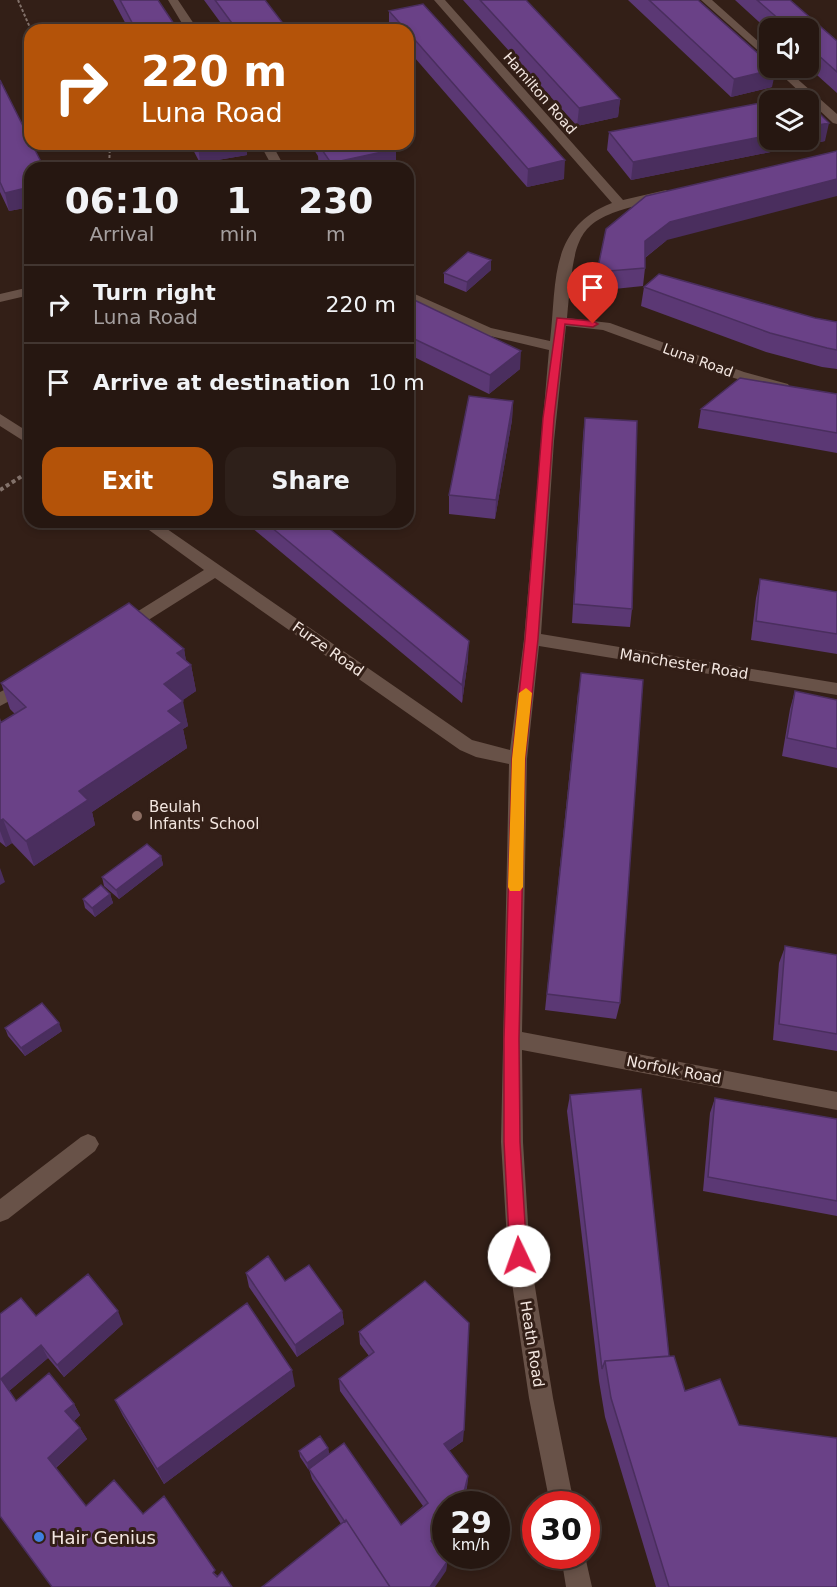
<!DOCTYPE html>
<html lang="en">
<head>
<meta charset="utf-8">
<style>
  body { margin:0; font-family:"DejaVu Sans",sans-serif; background:#2e201a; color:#f1f3f6; height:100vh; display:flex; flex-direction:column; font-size:22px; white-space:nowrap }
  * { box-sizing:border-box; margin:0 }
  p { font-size:20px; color:#a49f9f }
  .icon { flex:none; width:33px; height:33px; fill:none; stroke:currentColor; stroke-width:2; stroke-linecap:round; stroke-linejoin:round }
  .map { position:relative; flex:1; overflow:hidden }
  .drawer { position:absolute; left:24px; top:162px; width:390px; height:366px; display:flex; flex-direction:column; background:#261711; border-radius:18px; box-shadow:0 3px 9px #0003,0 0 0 2px #423631 }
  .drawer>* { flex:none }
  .guide { position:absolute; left:24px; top:24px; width:390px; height:126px; border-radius:18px; box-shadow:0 3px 9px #0003,0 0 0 2px #423631; background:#b45309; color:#fff; overflow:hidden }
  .fabs { position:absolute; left:759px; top:18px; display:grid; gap:12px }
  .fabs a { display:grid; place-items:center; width:60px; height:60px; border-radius:12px; background:#261711; box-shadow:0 3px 9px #0003,0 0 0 2px #423631; font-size:30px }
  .speed { position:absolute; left:432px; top:1491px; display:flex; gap:12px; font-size:30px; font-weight:700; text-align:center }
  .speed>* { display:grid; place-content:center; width:78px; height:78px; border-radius:50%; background:#261711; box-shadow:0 3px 9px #0003,0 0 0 2px #423631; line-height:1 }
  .speed small { font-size:15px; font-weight:400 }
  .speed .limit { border:9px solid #d22; background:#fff; color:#111 }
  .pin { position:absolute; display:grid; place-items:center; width:51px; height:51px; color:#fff; margin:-62px -26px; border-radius:50% 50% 50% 0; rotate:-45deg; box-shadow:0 0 6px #0007 }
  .pin .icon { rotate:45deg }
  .me { position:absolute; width:66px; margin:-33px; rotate:357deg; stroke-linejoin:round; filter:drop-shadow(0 0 4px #0008) }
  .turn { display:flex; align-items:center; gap:21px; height:126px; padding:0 18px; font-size:27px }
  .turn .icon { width:78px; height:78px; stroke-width:2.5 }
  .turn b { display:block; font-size:42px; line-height:51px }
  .eta { display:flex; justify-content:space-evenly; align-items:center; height:102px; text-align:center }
  .eta b { font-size:36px; font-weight:600; line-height:42px }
  .button { display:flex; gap:12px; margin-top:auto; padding:12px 18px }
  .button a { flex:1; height:69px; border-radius:18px; background:#b45309; color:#fff; font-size:24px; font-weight:600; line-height:69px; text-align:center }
  .button a+a { background:#2e201a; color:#f1f3f6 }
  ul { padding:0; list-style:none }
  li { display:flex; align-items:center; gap:18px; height:78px; padding:0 18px; border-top:2px solid #423631 }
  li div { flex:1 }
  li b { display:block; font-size:22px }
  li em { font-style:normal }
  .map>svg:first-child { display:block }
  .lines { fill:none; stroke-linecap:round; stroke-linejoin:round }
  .path-far1 { stroke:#82716a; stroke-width:2; stroke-dasharray:3 2; stroke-linecap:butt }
  .path { stroke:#82716a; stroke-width:4; stroke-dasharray:4 3; stroke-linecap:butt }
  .minor { fill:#685248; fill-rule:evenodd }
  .wall { fill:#5b3874 }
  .shaded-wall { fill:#4a2e5e }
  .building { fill:#6a4187; stroke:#4a2e5e; stroke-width:1.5 }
  .route { fill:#e11d48; stroke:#92132f; stroke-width:1.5 }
  .slow { fill:#f59e0b }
  .education-dot { fill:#8d6e63; stroke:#331f17; stroke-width:2 }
  .shop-dot { fill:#3f7fe0; stroke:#331f17; stroke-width:2 }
  .labels { text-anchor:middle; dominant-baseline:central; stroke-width:6; stroke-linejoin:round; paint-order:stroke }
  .far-street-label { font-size:14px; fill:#f3e6e0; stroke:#331f17 }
  .street-label { font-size:15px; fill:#f3e6e0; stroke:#331f17 }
  .poi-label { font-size:15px; fill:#f3e6e0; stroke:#331f17; text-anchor:start }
  .near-poi-label { font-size:18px; fill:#f3e6e0; stroke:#331f17; text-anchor:start }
</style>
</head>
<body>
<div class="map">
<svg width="837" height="1587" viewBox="0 0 837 1587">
  <rect width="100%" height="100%" fill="#331f17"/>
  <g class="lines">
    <!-- path-far1 -->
    <path class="path-far1" d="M18 0 31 30
      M109 168 110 144"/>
    <!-- path -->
    <path class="path" d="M0 490 30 471"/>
    <!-- minor -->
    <path class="minor" d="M168 0H178L198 30H186Z
      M434 0H445L623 200 666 190 672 194 670 197C576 220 576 221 567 318L610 323 744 372 788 384 790 387 783 391 778 390 734 378 603 330 566 326 554 441 541 634 837 683V695L539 646 527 759 522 1032 837 1092V1110L522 1050 523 1142 530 1256 553 1398 574 1504H550L529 1398 508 1256 501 1142 509 764 476 757 460 750 215 578 131 631H119L117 627 119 623 204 570 138 522H157L472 740 510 750 524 639 549 350 482 334 408 300V291L491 328 550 341C557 283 548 228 612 203Z
      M701 0H712L770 52V61Z
      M774 68H785L837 114V124L833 123Z
      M260 144H272L285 168H273Z
      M30 287V295L0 302V294Z
      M0 414 30 433V445L0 426Z
      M26 679 32 681 35 685 32 689 0 706V692Z
      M88 1134 95 1137 99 1144 95 1151 8 1219 0 1222V1199L81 1137Z
      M561 1556H585L592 1587H566Z"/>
  </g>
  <!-- wall -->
  <path class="wall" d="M113 0H158L178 30H129Z
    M204 0H265L288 30H226Z
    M463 0H526L620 99 618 117 577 126Z
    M628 0H698L772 87 731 97Z
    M735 0H790L837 41V93L808 67V28H770V32Z
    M389 11 564 179 527 187 408 50V30H391L389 28Z
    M0 80 30 168V207L9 211 0 192Z
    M609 132 825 141 631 180 607 150Z
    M190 144H246L247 155 200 163Z
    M310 144H392L396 168H319L318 156Z
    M667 240 645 258V268L643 286 595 291 597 272Z
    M491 270 466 292 444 283V273Z
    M644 287 837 322V369L822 367 766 352 641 306Z
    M408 297 520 369 489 394 408 354Z
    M837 394V453L698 428 701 409Z
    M513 401 512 420 495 519 449 514V495Z
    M585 418 632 609 630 627 572 623 583 436Z
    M245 522H321L468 659 462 703Z
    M760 579 837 592V654L751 640 756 598Z
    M184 649 186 661 191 665 196 691 182 700 188 726 183 729 187 748 92 812 95 825 34 866 12 843 6 847 0 842V718L1 722 15 714 10 709 1 683Z
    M795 691 837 700V768L782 756 790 709Z
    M578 692 620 1003 616 1019 545 1010Z
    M161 856 163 865 119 899 104 886 102 877Z
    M110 894 113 903 95 917 85 908 83 899Z
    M785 947 837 955V1051L773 1040 779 963Z
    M5 1028 62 1031 25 1056 8 1036Z
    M570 1095 669 1356 685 1391 739 1425 837 1587H656L605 1417 599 1381 567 1111Z
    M715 1098 837 1119V1216L703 1191 710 1113Z
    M246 1273 285 1281 342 1311 344 1324 297 1357 249 1287Z
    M0 1314 36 1316 123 1324 64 1377 48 1358 9 1391 16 1401 74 1404 80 1415 74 1421 80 1428 87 1439 56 1468 86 1506 143 1514 218 1576 232 1587 0 1516Z
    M359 1332 463 1441 449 1451 468 1476 467 1487 462 1504H446V1539L445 1538 435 1547 447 1562 446 1571 341 1524 312 1479 309 1469 401 1525 423 1506 340 1391 339 1379 369 1356 360 1344Z
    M295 1386 164 1484 123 1416 115 1400Z
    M328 1448 329 1454 308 1469 300 1457 299 1451Z"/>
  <!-- shaded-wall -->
  <path class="shaded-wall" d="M776 69 772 87 731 97 734 79Z
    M620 99 618 117 577 126 579 108Z
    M829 123 825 141 631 180 633 162 770 135V140H808V127Z
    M202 144H246L247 155 200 163 198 145Z
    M396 149V168H332L331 163Z
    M565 160 564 179 527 187 528 169Z
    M837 179V196L667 240 643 259 645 241 670 222Z
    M30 187V207L9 211 5 193Z
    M491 260V270L466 292 467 282Z
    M521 351 520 369 489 394 490 375Z
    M513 401 512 420 495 519 496 500Z
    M469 641 468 659 462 703V685Z
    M184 649 187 668 191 665 196 691 169 710 164 684 177 653Z
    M183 701 188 726 183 729 187 748 92 812 95 825 34 866 26 841 79 791 168 711Z
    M3 819 12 843 6 847 0 831V821Z
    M161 856 163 865 119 899 116 890Z
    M0 868 5 882 0 885Z
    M110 894 113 903 95 917 92 908Z
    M59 1023 62 1031 25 1056 21 1048Z
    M118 1311 123 1324 64 1377 57 1365Z
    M342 1311 344 1324 297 1357 295 1345Z
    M41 1345 48 1358 9 1391 1 1379Z
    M292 1370 295 1386 164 1484 157 1469Z
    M74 1404 80 1415 72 1423 65 1411Z
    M80 1428 87 1439 55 1468 48 1458Z
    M464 1430 463 1441 443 1455 444 1444Z
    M328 1448 329 1454 308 1469 307 1463Z
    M468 1476 467 1487 462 1504H461Z
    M445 1529V1538L431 1550V1541Z
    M447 1562 446 1571 435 1587H430Z"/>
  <!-- building -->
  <path class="building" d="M120 0H158L178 30H136Z
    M215 0H265L288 30H237Z
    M480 0H526L620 99 579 108Z
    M649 0H698L770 64V68H774L776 69 734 79Z
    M757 0H790L837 41V72L808 46V28H789Z
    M423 4 565 160 528 169 408 32V30H406L389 11Z
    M0 80 30 140V144H32L44 168H30V187L5 193 0 182Z
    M801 95 807 100H772Z
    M770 101V135L633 162 609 132Z
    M808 102 829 123 808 127Z
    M318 144H392L396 149 331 163Z
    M837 151V179L670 222 645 241V268L597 272 606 229 646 196Z
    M468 252 491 260 467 282 444 273Z
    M659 274 815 318 837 322V350L827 348 770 333 644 287Z
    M408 297 521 351 490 375 408 336Z
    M740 378 837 394V433L701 409Z
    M469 396 513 401 496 500 449 495Z
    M585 418 637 421 632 609 574 604Z
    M265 522H321L469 641 462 685Z
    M760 579 837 592V634L756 621Z
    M129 603 184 649 177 653 191 665 164 684 183 701 168 711 182 723 79 791 88 800 26 841 3 819 0 821V723L26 707 1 683Z
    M581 673 643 680 620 1003 547 994Z
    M795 691 837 700V749L787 738Z
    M147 844 161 856 116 890 102 877Z
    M101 885 110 894 92 908 83 899Z
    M785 946 837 955V1034L779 1024Z
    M42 1003 59 1023 21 1048 5 1028Z
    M641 1089 669 1356 605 1361 602 1369 570 1095Z
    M715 1098 837 1119V1201L708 1177Z
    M268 1256 285 1281 309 1265 342 1311 295 1345 246 1273Z
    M88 1274 118 1311 57 1365 41 1345 1 1379 16 1401 49 1373 74 1404 65 1411 80 1428 48 1458 86 1506 114 1480 143 1514 164 1496 215 1570 213 1573 217 1577 222 1572 232 1587H52L0 1516V1314L21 1298 36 1316Z
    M425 1281 469 1323 464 1430 444 1444 468 1476 461 1504H446V1529L431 1541 447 1562 430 1587H390L346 1520 345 1522 309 1469 344 1443 401 1525 428 1503 339 1379 374 1352 359 1332Z
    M247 1303 292 1370 157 1469 115 1400Z
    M674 1356 685 1391 720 1379 739 1425 837 1438V1587H669L611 1398 605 1361Z
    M320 1436 328 1448 307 1463 299 1451Z
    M346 1520 390 1587H262Z"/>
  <!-- route -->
  <path class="route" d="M557 318 593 321 598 324 593 327 565 324 554 418 538 639 525 759 519 1039 520 1142 527 1256 525 1262 519 1264 513 1262 510 1256 504 1142V1039L512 759 525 639 543 418Z"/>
  <!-- slow -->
  <path class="slow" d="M526 688 532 693 525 759 523 887 520 891H510L508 887 512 759 519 693Z"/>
  <!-- markers -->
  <circle class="education-dot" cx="137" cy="816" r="6"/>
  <circle class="shop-dot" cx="39" cy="1537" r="6"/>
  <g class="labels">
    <!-- far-street labels -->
    <g class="far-street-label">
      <text transform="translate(540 93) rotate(49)">Hamilton Road</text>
      <text transform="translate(698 360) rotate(20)">Luna Road</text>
    </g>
    <!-- street labels -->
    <g class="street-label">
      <text transform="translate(328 649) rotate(35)">Furze Road</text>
      <text transform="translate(684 664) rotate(9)">Manchester Road</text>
      <text transform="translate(674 1070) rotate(11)">Norfolk Road</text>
      <text transform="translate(532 1344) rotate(81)">Heath Road</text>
    </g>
    <!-- poi labels -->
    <g class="poi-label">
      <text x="149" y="807">Beulah<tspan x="149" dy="17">Infants' School</tspan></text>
    </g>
    <!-- near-poi labels -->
    <g class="near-poi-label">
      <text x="51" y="1537">Hair Genius</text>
    </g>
  </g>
</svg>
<div class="fabs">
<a><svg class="icon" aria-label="sound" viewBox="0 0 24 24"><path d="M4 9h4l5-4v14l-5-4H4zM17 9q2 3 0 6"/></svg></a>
<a><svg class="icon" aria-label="layers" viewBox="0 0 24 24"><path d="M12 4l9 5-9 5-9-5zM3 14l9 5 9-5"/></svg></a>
</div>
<div class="speed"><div>29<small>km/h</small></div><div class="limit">30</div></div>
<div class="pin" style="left:593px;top:324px;background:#d93025"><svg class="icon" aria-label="arrive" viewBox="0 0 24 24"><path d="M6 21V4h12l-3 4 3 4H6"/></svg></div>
<svg class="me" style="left:519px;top:1256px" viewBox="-20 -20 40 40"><circle r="19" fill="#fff"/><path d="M0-13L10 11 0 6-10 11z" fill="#e11d48"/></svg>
<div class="guide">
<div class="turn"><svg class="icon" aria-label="right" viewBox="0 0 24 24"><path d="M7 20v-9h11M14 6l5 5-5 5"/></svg><div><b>220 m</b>Luna Road</div></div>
</div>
<section class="drawer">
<div class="eta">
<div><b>06:10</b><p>Arrival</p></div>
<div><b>1</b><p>min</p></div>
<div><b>230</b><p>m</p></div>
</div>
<ul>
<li><svg class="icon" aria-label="right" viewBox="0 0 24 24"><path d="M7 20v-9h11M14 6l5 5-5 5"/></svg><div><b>Turn right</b><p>Luna Road</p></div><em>220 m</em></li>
<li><svg class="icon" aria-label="arrive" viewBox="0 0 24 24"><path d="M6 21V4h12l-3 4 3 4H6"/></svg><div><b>Arrive at destination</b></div><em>10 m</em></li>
</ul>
<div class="button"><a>Exit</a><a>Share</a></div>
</section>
</div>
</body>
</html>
